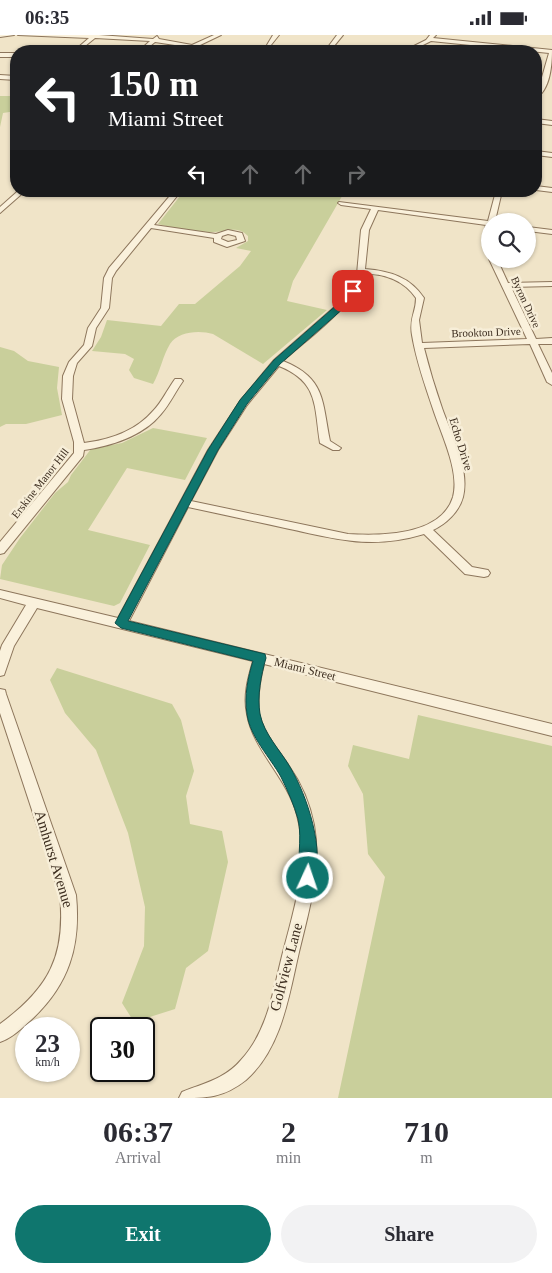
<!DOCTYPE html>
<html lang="en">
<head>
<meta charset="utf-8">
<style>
  body { margin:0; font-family:Georgia,serif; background:#f2f2f3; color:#2b2b33; height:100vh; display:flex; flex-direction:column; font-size:19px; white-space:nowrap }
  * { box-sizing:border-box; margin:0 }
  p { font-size:16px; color:#7c7c81 }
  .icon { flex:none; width:28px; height:28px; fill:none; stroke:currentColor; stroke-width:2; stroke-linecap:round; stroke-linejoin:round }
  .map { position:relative; height:1063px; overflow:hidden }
  .sheet { display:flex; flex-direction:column; background:#fff; flex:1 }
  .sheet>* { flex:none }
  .top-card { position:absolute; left:10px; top:10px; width:532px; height:152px; border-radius:20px; box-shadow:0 1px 4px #0004; background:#202124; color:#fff; overflow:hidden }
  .buttons { position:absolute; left:481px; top:178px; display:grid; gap:10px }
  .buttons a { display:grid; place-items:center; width:55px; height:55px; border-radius:50%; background:#fff; box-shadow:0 1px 4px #0004; font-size:25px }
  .speed { position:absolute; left:15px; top:982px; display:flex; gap:10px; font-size:25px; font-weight:700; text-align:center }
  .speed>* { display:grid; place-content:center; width:65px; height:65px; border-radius:50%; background:#fff; box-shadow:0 1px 4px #0004; line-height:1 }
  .speed small { font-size:12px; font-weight:400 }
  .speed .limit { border:2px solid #111; border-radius:8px; background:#fff; color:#111 }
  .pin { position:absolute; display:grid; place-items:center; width:42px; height:42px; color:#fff; margin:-21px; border-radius:10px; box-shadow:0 2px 8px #0006 }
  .me { position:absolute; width:55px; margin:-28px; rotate:3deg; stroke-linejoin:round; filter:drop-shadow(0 0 4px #0008) }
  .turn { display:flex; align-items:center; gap:18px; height:105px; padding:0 15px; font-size:22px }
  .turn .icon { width:65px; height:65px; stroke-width:2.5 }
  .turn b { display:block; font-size:35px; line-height:42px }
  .lanes { display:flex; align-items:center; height:48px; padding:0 15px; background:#0003; justify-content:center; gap:25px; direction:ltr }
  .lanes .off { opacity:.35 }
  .eta { display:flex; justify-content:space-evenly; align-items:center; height:85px; text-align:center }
  .eta b { font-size:30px; font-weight:800; line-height:35px }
  .button { display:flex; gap:10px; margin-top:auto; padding:10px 15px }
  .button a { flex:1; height:58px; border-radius:30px; background:#0f766e; color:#fff; font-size:20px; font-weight:800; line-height:58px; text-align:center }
  .button a+a { background:#f2f2f3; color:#2b2b33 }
  .status { display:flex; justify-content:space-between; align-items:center; height:35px; padding:0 25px; background:#fff; direction:ltr }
  .status svg { height:14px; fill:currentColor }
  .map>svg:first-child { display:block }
  .green { fill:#c9cf9b }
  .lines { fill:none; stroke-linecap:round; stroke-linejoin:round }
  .minor-casing { stroke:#8d765c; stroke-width:2 }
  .minor { fill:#faf1dc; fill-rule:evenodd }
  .route { fill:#0f766e; stroke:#0a4d48 }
  .labels { text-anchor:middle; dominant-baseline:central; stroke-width:5; stroke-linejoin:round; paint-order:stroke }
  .far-street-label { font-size:11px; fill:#3d2e20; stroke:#f7eed8 }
  .street-label { font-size:12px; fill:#3d2e20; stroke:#f7eed8 }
  .near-street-label { font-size:15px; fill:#3d2e20; stroke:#f7eed8 }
</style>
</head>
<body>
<div class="status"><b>06:35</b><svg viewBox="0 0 49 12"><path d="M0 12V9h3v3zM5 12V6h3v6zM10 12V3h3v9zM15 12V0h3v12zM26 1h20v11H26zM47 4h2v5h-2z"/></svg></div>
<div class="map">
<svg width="552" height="1063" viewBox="0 0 552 1063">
  <rect width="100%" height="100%" fill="#f0e4c8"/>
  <!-- green -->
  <path class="green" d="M0 61H16V76L3 78 0 92Z
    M184 156H345L293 246 287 266 327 275 263 329 213 299C200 295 178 296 170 309 163 320 160 337 153 349L134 343 129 335 134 324 125 319 92 316 101 302 107 285 161 291 179 269H195L240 231 251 216 236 213 248 206V201C237 189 224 198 210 197 194 197 174 193 158 189Z
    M0 312 14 316 28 326 59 332 57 353 62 380 26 389H6L0 392Z
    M153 393 207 403 185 445 127 433 88 495 150 510 120 568 114 571 0 544 2 530 20 503 55 458 68 447 71 440 91 414 122 408Z
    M57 633 172 669 181 685 194 736 186 761 190 789 222 796 228 827 208 916 186 933 175 974 134 987 122 968 144 911 145 872 128 798 96 715 65 678 50 645Z
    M418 680 552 711V1063H338L385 842 368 819 363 759 348 731 353 710 409 724Z"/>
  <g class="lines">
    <!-- minor casing -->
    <g class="minor-casing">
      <path id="minor" d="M0 0H14L0 2Z
        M18 0H99L153 4 157 1 159 4 192 10 214 0H221L196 12 201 16H196L188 12 155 7 144 16H139L150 6 95 3 79 16H74L89 3Z
        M273 0H279L271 10H267Z
        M337 0H343L330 16H325Z
        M430 0H436L433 3 552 15C552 30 550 55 536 63L549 18 431 6 411 16H404L426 5Z
        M0 18H16V22H0Z
        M0 40 16 41V45L0 44Z
        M536 84 552 86V90L536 88Z
        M536 116 552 118V122L536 120Z
        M536 151 552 153V157L536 155Z
        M18 156H25L0 178V172Z
        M174 156H181L154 190 216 199 228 195 242 198 245 206 227 212 214 207V203L151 193 116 236 112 243 109 273 96 293 92 311 77 328 73 341 72 364 84 408C109 405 136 396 153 376 162 367 167 355 175 344H181L183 346C175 357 170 369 161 379 143 401 111 411 84 415L83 421 4 518 0 519V507L74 418V407L62 364 63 341 69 327 84 310 88 293 101 273 104 243 109 233ZM228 199 236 201 237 205 228 207 221 204 222 201Z
        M496 156H502L495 186H490V220L486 218 483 205 486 190 378 175 369 195 365 234C390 236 410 242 424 263L419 285 422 308 527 304 489 224 490 223 497 224 508 248 552 247V251L511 252 536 304 552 303V309H538L552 338V350L547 347 530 309 424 313C429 333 435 353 442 373 451 399 470 433 463 462 459 477 446 489 433 495L472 532 488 535 490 538 488 541 484 542 465 539 424 499C371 515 337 504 285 493 253 486 220 479 188 472L129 586 552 689V701L264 629C260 645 257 662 259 678 263 698 278 714 289 731 301 748 310 769 314 790 322 834 309 875 299 917 289 960 282 1013 246 1045 223 1063 208 1063 179 1063L182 1057C204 1048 225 1044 241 1025 267 997 273 957 282 921 294 874 310 828 297 780 287 742 253 715 247 679 243 661 248 643 253 626L37 573 14 611 4 640 0 641V616L2 610 26 570 0 563V555L118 583 208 415 240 366 274 325 339 268 349 255 357 239 361 195 371 174 341 170 338 168 339 167 488 186ZM365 239C384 238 405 246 416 263 416 278 409 282 412 300 416 325 425 350 433 374 441 399 460 436 453 462 441 501 380 501 348 499L191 466 218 415 247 370 279 331C319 347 314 371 320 408L333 415H339L341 413 330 406C322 367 326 343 283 326 313 299 348 276 365 239Z
        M528 192 552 195V199L528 196Z
        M0 654 5 655 6 659 76 860C81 911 69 950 31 985 22 993 12 1003 0 1007V989C49 953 66 921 60 860L0 678Z"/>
    </g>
    <!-- minor -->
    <use href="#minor" class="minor"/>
  </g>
  <!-- route -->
  <path class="route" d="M351 254 357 256 345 272 280 329 247 369 218 415 128 586 265 619 266 623C261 640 257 661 260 679 264 699 280 715 290 732 307 760 326 817 313 848L308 851 302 848C295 832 303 804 298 784 294 770 288 756 281 742 270 722 250 702 247 679 244 661 248 642 253 626L121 593 115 588 208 415 240 365 274 325 339 268Z"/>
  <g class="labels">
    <!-- far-street labels -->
    <g class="far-street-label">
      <text transform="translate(526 267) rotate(65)">Byron Drive</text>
      <text transform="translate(486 297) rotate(-2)">Brookton Drive</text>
      <text transform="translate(40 448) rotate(-52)">Erskine Manor Hill</text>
    </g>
    <!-- street labels -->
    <g class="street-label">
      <text transform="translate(461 409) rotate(73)">Echo Drive</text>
      <text transform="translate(305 634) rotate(14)">Miami Street</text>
    </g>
    <!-- near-street labels -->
    <g class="near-street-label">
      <text transform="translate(54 824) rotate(73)">Amhurst Avenue</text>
      <text transform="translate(286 932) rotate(-75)">Golfview Lane</text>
    </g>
  </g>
</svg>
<div class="buttons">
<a><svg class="icon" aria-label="search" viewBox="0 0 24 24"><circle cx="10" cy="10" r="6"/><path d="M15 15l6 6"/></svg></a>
</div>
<div class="speed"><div>23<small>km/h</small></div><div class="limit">30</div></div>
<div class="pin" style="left:353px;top:256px;background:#d93025"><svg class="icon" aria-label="arrive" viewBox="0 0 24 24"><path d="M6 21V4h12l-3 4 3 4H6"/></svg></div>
<svg class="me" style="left:308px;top:843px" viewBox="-20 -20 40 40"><circle r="17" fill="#0f766e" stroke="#fff" stroke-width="3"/><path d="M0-11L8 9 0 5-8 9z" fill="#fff"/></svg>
<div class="top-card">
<div class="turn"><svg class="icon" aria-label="left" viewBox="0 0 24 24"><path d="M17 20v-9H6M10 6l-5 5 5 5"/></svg><div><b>150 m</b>Miami Street</div></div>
<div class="lanes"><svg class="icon" aria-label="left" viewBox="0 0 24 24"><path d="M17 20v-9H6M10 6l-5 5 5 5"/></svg><svg class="icon off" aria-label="ahead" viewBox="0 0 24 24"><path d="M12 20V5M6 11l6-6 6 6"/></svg><svg class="icon off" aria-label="ahead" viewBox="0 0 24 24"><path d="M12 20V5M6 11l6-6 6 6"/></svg><svg class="icon off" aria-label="right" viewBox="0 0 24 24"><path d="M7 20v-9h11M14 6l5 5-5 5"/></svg></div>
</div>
</div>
<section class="sheet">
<div class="eta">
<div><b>06:37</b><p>Arrival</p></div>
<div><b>2</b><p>min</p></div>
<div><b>710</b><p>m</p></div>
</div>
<div class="button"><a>Exit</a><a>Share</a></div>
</section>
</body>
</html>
